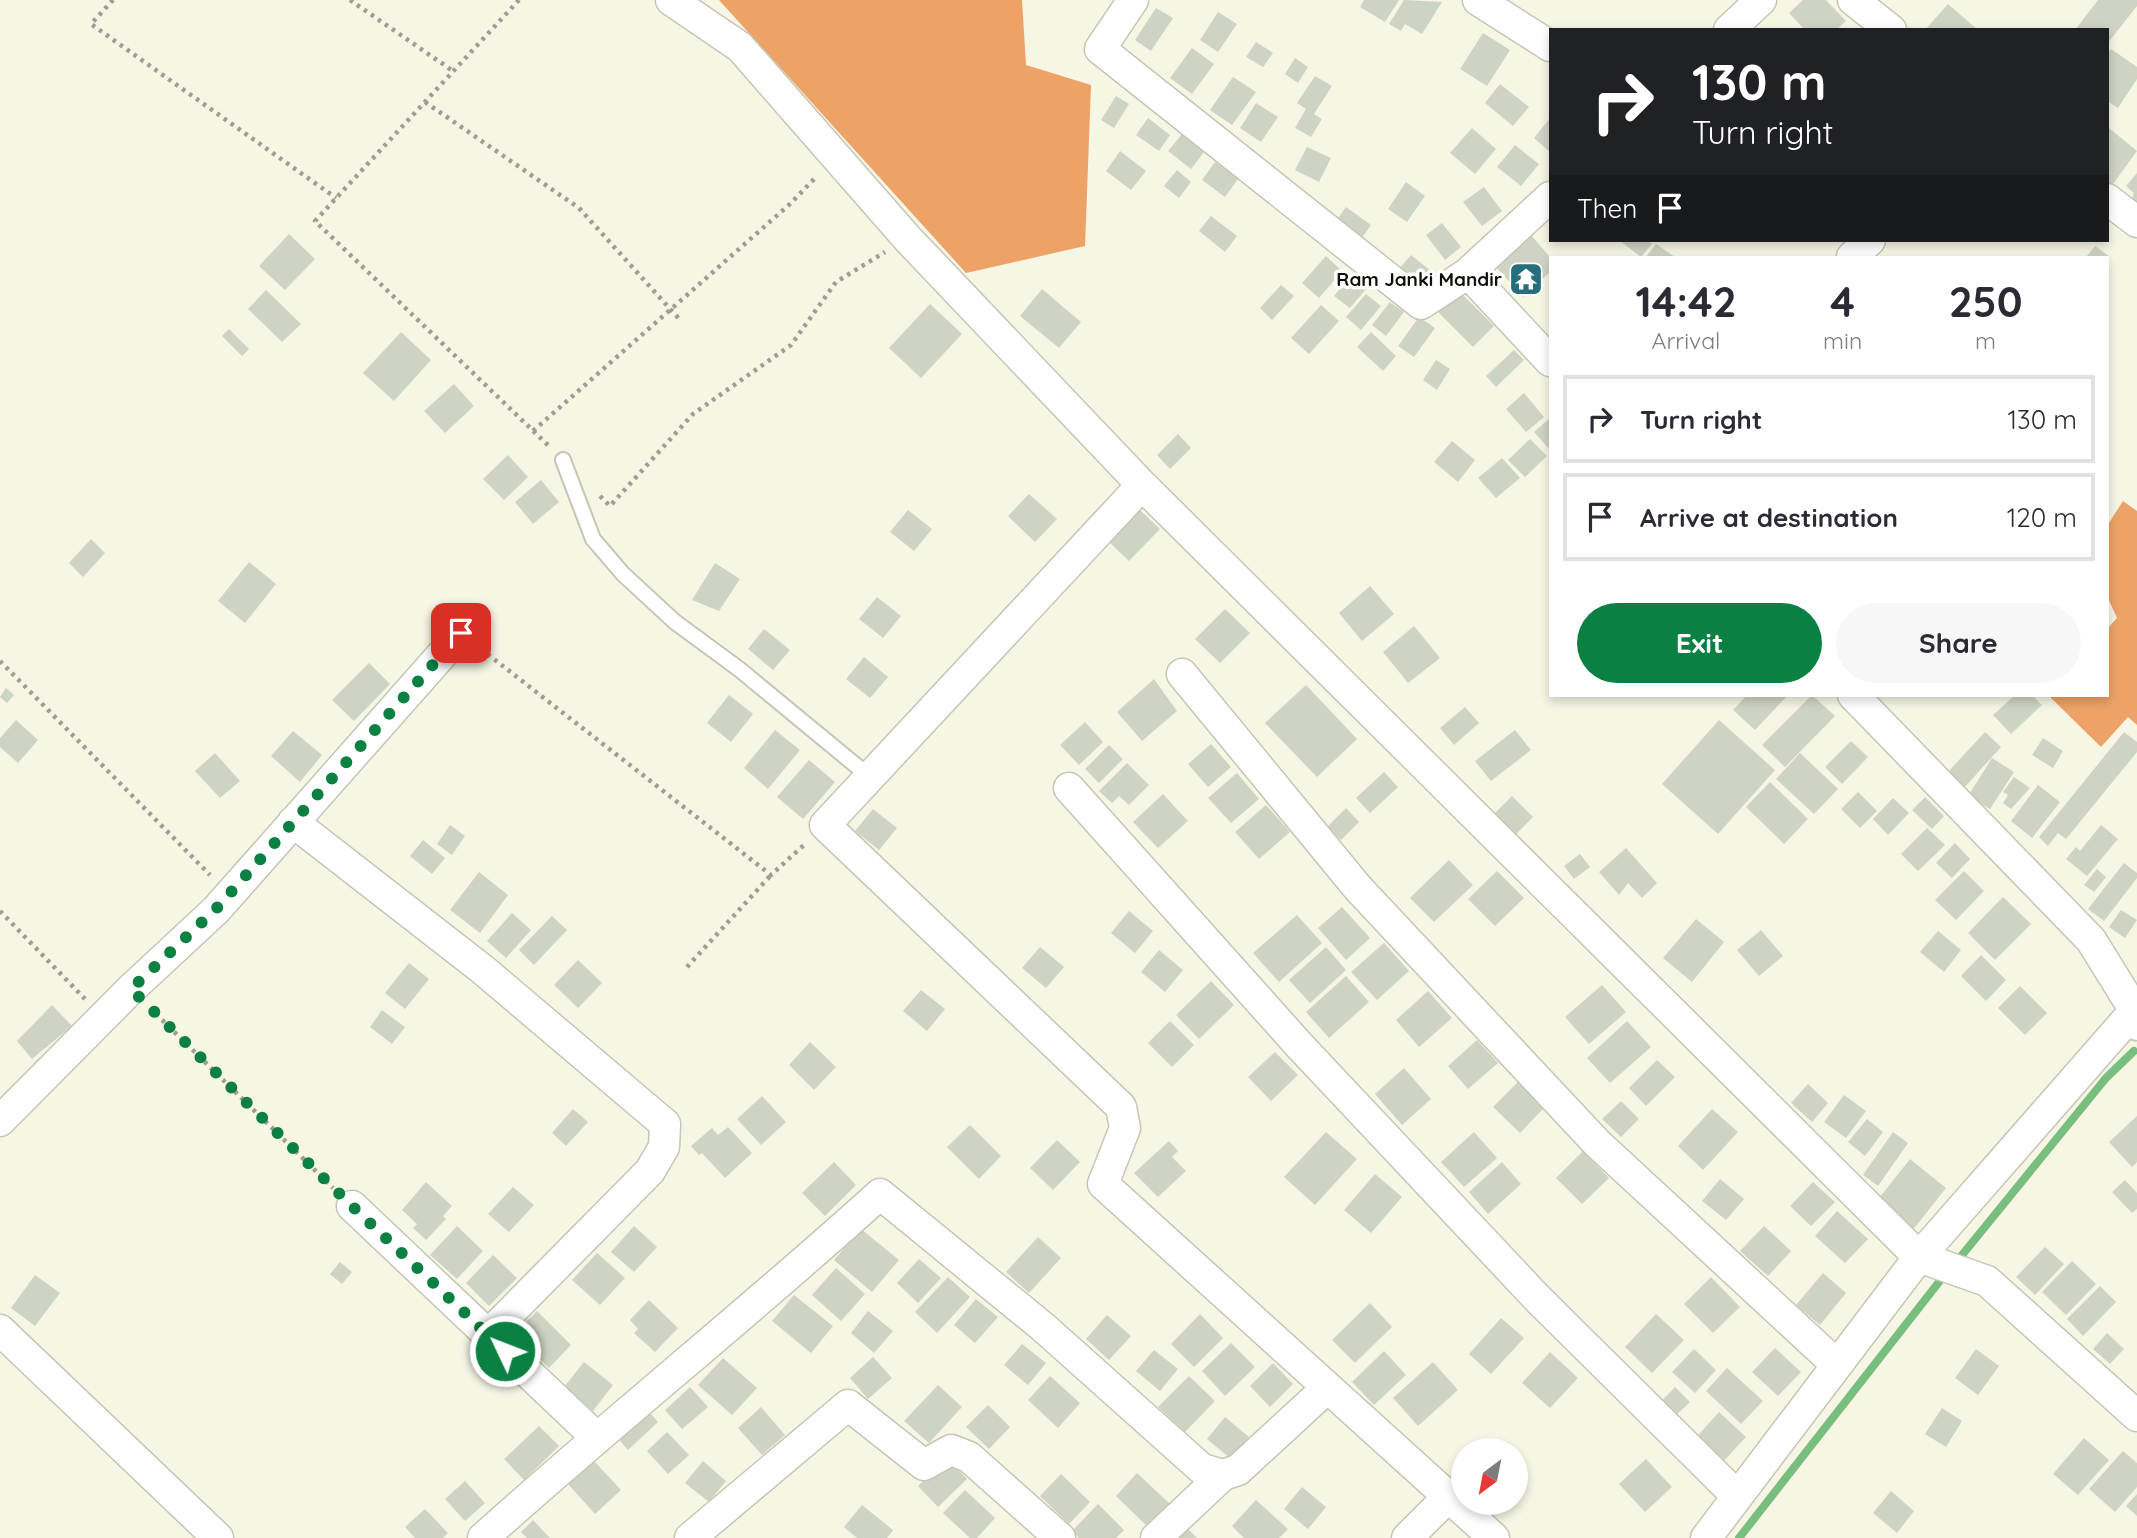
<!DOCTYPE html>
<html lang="en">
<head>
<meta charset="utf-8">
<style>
  body { margin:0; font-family:Quicksand,sans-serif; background:#f7f7f7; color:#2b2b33; height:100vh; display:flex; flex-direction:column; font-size:26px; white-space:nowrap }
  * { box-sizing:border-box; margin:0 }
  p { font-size:23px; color:#7c7c81 }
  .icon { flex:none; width:38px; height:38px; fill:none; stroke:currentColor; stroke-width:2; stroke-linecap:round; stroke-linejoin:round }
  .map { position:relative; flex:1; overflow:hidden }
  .details { position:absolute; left:1549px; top:256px; width:560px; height:441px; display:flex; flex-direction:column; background:#fff; border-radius:0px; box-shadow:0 4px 10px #0003 }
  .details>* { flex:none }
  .hud { position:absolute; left:1549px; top:28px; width:560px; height:214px; border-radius:0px; box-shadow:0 4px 10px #0003; background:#202124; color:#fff; overflow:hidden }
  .needle { width:46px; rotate:212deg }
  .fabs { position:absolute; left:1451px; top:1438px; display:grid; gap:14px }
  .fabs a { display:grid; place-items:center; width:77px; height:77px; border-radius:50%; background:#fff; box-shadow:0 4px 10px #0003; font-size:35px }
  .pin { position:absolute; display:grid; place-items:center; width:60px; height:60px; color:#fff; margin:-30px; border-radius:14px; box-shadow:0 4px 10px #0006 }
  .me { position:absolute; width:77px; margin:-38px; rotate:313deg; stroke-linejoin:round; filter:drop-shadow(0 0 5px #0008) }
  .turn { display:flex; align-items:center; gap:24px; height:147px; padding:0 28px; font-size:32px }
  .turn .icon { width:91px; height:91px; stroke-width:2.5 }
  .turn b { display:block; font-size:49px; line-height:60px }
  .then { display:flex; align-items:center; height:66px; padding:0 28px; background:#0003; gap:14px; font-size:26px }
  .eta { display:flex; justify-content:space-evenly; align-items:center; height:119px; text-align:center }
  .eta b { font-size:42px; font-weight:800; line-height:49px }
  .cta { display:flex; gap:14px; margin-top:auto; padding:14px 28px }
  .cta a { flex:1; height:80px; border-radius:42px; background:#0b8043; color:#fff; font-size:28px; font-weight:800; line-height:80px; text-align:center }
  .cta a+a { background:#f7f7f7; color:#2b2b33 }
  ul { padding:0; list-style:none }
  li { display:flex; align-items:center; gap:21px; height:88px; margin:0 14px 10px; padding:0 14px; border:4px solid #e1e1e2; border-radius:0px }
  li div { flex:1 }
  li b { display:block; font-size:26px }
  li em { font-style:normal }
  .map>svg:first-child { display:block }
  .forest { fill:#eda267 }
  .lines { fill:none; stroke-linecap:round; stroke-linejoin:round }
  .stream { stroke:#78be7e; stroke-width:8 }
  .building { fill:#ced4c4 }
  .service-casing { stroke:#c7c5b5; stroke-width:18 }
  .minor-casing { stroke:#c7c5b5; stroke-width:33 }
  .path { stroke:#a09e92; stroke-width:4.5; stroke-dasharray:3.5 5; stroke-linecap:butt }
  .service { stroke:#fff; stroke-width:14 }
  .minor { stroke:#fff; stroke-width:30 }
  .route { stroke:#0b8043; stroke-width:12; stroke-dasharray:0 21.6 }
  .labels { text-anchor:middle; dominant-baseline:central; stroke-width:7; stroke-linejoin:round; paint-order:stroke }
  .poi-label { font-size:19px; font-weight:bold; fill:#0f0e09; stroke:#fff; text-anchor:end }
</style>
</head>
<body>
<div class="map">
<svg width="2137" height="1538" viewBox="0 0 2137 1538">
  <rect width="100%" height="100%" fill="#f7f5e4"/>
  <!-- forest -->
  <path class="forest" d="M719 0H1022L1026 65 1091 85 1085 246 966 273Z
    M2123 501 2137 511V725L2128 717 2101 747 2048 695H2107V629L2117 618 2107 596V526Z"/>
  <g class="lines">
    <!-- stream -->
    <path class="stream" d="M1958 1260 2106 1078 2134 1051
      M1739 1538 1946 1273"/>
  </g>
  <!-- building -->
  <path class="building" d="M1364 0H1399L1385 22 1360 7Z
    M1404 0 1442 2 1422 34 1405 24 1401 31 1389 24Z
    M1803 0H1826L1846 21 1836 30H1805L1789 13Z
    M2098 0H2137V6L2107 44V30H2075Z
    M1948 4 1978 30H1925Z
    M1156 8 1173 18 1151 51 1135 40Z
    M1218 12 1237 24 1218 52 1200 40Z
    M1483 33 1510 50 1487 86 1460 69Z
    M1256 42 1273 53 1263 67 1246 57Z
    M1192 48 1214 64 1192 94 1170 78Z
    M2111 49 2137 67V79L2118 108 2107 101V55Z
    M1295 58 1308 67 1298 83 1285 74Z
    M1315 76 1332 86 1314 114 1322 119 1311 137 1295 128 1306 109 1297 103Z
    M1233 77 1256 92 1232 125 1210 110Z
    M1500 84 1529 107 1513 126 1485 103Z
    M1116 96 1129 104 1114 128 1101 120Z
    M1256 103 1278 117 1261 142 1240 128Z
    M1148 118 1170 135 1159 151 1136 135Z
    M1550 118V152L1534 138Z
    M1472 128 1496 149 1475 174 1450 153Z
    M2109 128 2137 151 2110 188 2107 186Z
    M1183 133 1205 151 1191 169 1168 151Z
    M1515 145 1539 164 1521 186 1497 167Z
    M1307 147 1331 158 1319 182 1295 170Z
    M1120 151 1146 171 1131 190 1106 171Z
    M1215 162 1238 179 1225 197 1202 180Z
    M1177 170 1191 182 1179 198 1164 186Z
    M2137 173V207L2131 201 2134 193 2126 186Z
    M1406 182 1425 196 1407 222 1388 209Z
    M1484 187 1502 211 1482 226 1463 202Z
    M1346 207 1371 225 1359 242 1334 224Z
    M1211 216 1237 236 1225 252 1199 231Z
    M1442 223 1461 247 1445 260 1426 235Z
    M289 234 315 259 285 290 259 266Z
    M1531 235 1550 257V272L1523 297 1495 266Z
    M1619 240H1647L1652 244 1641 257Z
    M1656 244 1675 257H1646Z
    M2095 246 2110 257H2086Z
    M1411 255 1431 271 1418 286 1399 269Z
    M1326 256 1342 271 1319 298 1302 283Z
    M1357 268 1373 281 1350 308 1334 296Z
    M1281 285 1294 296 1272 320 1260 308Z
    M1042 289 1081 322 1059 348 1020 316Z
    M266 290 301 324 282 342 248 309Z
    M1459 291 1494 326 1473 347 1438 312Z
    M1366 294 1381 306 1361 330 1346 317Z
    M1390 302 1404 312 1386 336 1372 325Z
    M930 304 962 334 921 378 889 348Z
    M1321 305 1339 321 1309 354 1291 338Z
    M1419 317 1435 328 1414 357 1398 346Z
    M229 329 249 349 242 356 222 336Z
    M401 332 431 360 394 401 363 373Z
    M1371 332 1396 356 1383 371 1357 347Z
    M1514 350 1524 360 1496 387 1486 376Z
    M1436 360 1450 369 1437 390 1423 380Z
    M454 384 474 406 445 433 424 411Z
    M1524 393 1544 417 1526 432 1506 409Z
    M1550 418V450L1534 432Z
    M1178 434 1191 448 1170 469 1157 455Z
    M1530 439 1547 456 1525 477 1508 460Z
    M1452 441 1475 460 1458 482 1434 462Z
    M508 455 528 477 504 500 483 479Z
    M1502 458 1520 478 1496 498 1478 478Z
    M541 480 559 502 533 524 515 502Z
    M1029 494 1057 519 1035 542 1008 516Z
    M1139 509 1160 529 1129 561 1108 541Z
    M908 510 932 529 914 551 890 532Z
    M91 539 105 553 83 577 69 563Z
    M249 562 276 584 245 623 218 601Z
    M715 563 740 579 719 611 692 600Z
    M1370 586 1394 614 1362 641 1339 613Z
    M877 597 901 616 883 638 859 619Z
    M1225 609 1250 633 1220 663 1195 639Z
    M1414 626 1440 658 1408 683 1383 652Z
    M764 629 790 650 773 670 748 649Z
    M864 657 888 677 870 698 846 679Z
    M369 663 390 684 354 721 332 700Z
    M1154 679 1177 711 1142 741 1117 712Z
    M1306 685 1357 739 1317 777 1265 723Z
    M6 688 14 695 7 703 0 697Z
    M729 695 753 714 731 742 707 723Z
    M1747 695H1788L1755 730 1733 710Z
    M1812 695 1835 716 1785 767 1762 745Z
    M2015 695H2032L2042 705 2011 734 1993 715Z
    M1465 707 1479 723 1454 745 1440 728Z
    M16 720 38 740 18 763 0 747V738Z
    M1719 720 1775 770 1718 834 1662 784Z
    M1085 722 1103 742 1079 765 1060 745Z
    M775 730 800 750 768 789 744 768Z
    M1515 730 1531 750 1491 781 1475 761Z
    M293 731 322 755 300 782 271 756Z
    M1985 732 2001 747 1964 788 1947 773Z
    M2124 732 2137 742V752L2066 839 2058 833 2048 846 2039 837Z
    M2043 738 2063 751 2053 768 2032 755Z
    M1851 741 1868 757 1842 784 1825 767Z
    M1211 744 1231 767 1208 787 1188 764Z
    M1109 745 1123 759 1099 783 1085 769Z
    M215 753 240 781 220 798 195 771Z
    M1800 753 1838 789 1814 814 1776 779Z
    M1992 758 2014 772 1990 809 1968 796Z
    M809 760 835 782 803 819 777 797Z
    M1127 763 1149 785 1129 805 1119 796 1112 803 1099 791Z
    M1384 772 1398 787 1370 813 1356 798Z
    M1237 773 1259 799 1231 823 1208 798Z
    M2014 777 2030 788 2011 809 2003 803 2008 795 2003 792Z
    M1770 782 1808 819 1784 844 1746 807Z
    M2038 785 2060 802 2032 838 2011 821Z
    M1858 792 1877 811 1860 828 1841 809Z
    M1163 794 1188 821 1158 848 1133 822Z
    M1512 796 1533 817 1516 834 1495 813Z
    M1925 797 1944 816 1932 829 1912 810Z
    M1893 798 1909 813 1888 835 1873 819Z
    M1266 805 1290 832 1259 859 1235 832Z
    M1346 808 1359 822 1341 840 1327 827Z
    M873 809 897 828 879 850 855 831Z
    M450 825 465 836 452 855 437 844Z
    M2101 825 2118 839 2087 876 2066 859 2076 847 2080 851Z
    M1927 828 1945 845 1918 871 1901 854Z
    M423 840 445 858 432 874 410 856Z
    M1955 843 1970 859 1952 878 1936 863Z
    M1626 848 1657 883 1642 898 1628 883 1619 895 1599 872Z
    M1580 854 1590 867 1574 879 1564 866Z
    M1449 860 1473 885 1434 922 1410 898Z
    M2124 863 2137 873V878L2104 921 2088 909Z
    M2097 869 2106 877 2094 892 2084 885Z
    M1497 871 1524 898 1495 926 1468 899Z
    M1964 871 1984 891 1956 920 1935 900Z
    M479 872 508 895 480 933 450 910Z
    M2003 897 2031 924 1995 960 1968 933Z
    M1342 907 1370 938 1346 960 1318 928Z
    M2121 910 2137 920 2125 938 2109 927Z
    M1129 911 1153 931 1135 953 1111 933Z
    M512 913 531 930 506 958 487 941Z
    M1297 915 1322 943 1279 982 1253 953Z
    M552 916 567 930 534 965 519 950Z
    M1696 919 1724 942 1692 982 1663 958Z
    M1761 930 1783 956 1759 976 1737 950Z
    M1938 931 1961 950 1944 972 1920 952Z
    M1384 943 1409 971 1377 1000 1351 972Z
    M1040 947 1064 967 1046 988 1022 968Z
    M1326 947 1346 970 1310 1003 1289 980Z
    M1159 950 1183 970 1165 992 1141 972Z
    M1981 955 2006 980 1986 1001 1961 976Z
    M578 960 602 983 578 1008 554 985Z
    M409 963 429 979 405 1009 385 993Z
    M1346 976 1369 1002 1329 1038 1306 1012Z
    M1211 981 1234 1005 1199 1039 1176 1015Z
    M1602 985 1626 1012 1589 1044 1565 1017Z
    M2020 986 2047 1013 2025 1035 1998 1008Z
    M921 990 945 1009 927 1031 903 1011Z
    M1428 991 1452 1018 1419 1047 1396 1020Z
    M52 1005 72 1026 32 1059 17 1041Z
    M382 1010 405 1027 392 1044 370 1027Z
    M1170 1021 1194 1045 1172 1067 1148 1043Z
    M1627 1021 1651 1047 1610 1083 1587 1058Z
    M1477 1040 1498 1063 1468 1089 1448 1066Z
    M810 1042 836 1067 814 1090 789 1065Z
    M1275 1052 1298 1075 1271 1101 1248 1077Z
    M1657 1060 1675 1077 1646 1106 1629 1088Z
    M1404 1068 1431 1099 1402 1125 1375 1094Z
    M1518 1082 1544 1108 1520 1133 1493 1107Z
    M1808 1084 1828 1103 1812 1122 1791 1103Z
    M1844 1095 1866 1111 1846 1138 1824 1122Z
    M762 1096 786 1122 761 1145 737 1119Z
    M1621 1101 1639 1119 1621 1137 1602 1119Z
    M573 1109 588 1122 566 1146 552 1133Z
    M1712 1109 1738 1132 1703 1170 1678 1146Z
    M2137 1116V1162L2132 1167 2109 1142Z
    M1867 1119 1883 1132 1865 1156 1848 1142Z
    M970 1125 1001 1156 979 1179 947 1147Z
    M728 1127 752 1153 725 1178 702 1153 699 1155 691 1146 712 1128 718 1135Z
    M1326 1132 1357 1159 1315 1205 1284 1177Z
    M1474 1132 1497 1158 1464 1187 1441 1162Z
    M1893 1132 1908 1143 1878 1186 1863 1175Z
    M1057 1140 1080 1162 1053 1190 1030 1168Z
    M1169 1141 1178 1151 1172 1157 1186 1171 1158 1197 1134 1173Z
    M1583 1151 1609 1178 1582 1204 1556 1178Z
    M1910 1159 1946 1188 1912 1231 1876 1202Z
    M834 1162 856 1185 825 1216 802 1193Z
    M1502 1162 1521 1184 1488 1214 1469 1192Z
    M1375 1174 1402 1197 1371 1233 1344 1210Z
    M1720 1179 1744 1199 1726 1220 1702 1201Z
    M2125 1180 2137 1193V1209L2132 1213 2112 1192Z
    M426 1182 452 1206 443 1216 446 1219 426 1240 413 1228 417 1224 402 1210Z
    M1813 1182 1835 1202 1811 1226 1790 1206Z
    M513 1187 534 1205 509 1232 488 1214Z
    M1837 1211 1868 1239 1845 1263 1815 1236Z
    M457 1226 483 1251 457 1279 430 1255Z
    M634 1226 657 1247 634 1272 611 1252Z
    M1764 1226 1791 1251 1768 1276 1740 1251Z
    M861 1229 899 1260 872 1292 834 1260Z
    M1038 1237 1061 1258 1029 1293 1006 1272Z
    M2045 1247 2064 1264 2035 1295 2016 1277Z
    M597 1253 625 1278 600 1305 572 1280Z
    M493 1255 517 1278 489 1306 466 1283Z
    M919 1259 941 1278 918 1303 897 1283Z
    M2072 1261 2096 1284 2066 1315 2042 1292Z
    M340 1262 352 1272 342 1284 330 1274Z
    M836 1268 865 1294 841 1321 812 1295Z
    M1823 1273 1846 1293 1820 1325 1796 1305Z
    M35 1275 60 1293 35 1326 11 1308Z
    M948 1277 970 1297 937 1333 915 1312Z
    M1711 1277 1740 1307 1713 1333 1684 1304Z
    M2100 1286 2116 1302 2083 1336 2067 1319Z
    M794 1295 833 1326 811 1353 772 1321Z
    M976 1299 998 1317 975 1343 954 1325Z
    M649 1300 678 1328 655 1352 634 1333 638 1329 630 1320Z
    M1370 1303 1392 1327 1355 1363 1332 1340Z
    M537 1311 571 1345 549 1368 514 1334Z
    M868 1311 893 1331 874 1353 851 1333Z
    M1200 1314 1223 1338 1194 1367 1171 1344Z
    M1656 1314 1684 1340 1652 1373 1625 1347Z
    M1107 1315 1131 1336 1109 1360 1086 1339Z
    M1501 1318 1524 1338 1491 1374 1469 1354Z
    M2107 1333 2124 1349 2110 1364 2093 1349Z
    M1231 1343 1255 1367 1225 1396 1202 1371Z
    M1022 1344 1046 1363 1028 1385 1004 1365Z
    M1775 1348 1801 1372 1778 1396 1752 1372Z
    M1694 1349 1716 1370 1695 1393 1672 1372Z
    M1976 1349 1999 1366 1978 1395 1955 1378Z
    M1154 1350 1178 1369 1160 1391 1136 1371Z
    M1384 1351 1406 1375 1374 1405 1352 1382Z
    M1550 1352 1578 1378 1550 1408 1522 1383Z
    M873 1357 892 1378 868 1399 850 1378Z
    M723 1358 757 1388 732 1415 698 1385Z
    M584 1362 613 1385 593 1411 564 1387Z
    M1433 1362 1458 1390 1418 1426 1393 1398Z
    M1273 1363 1293 1384 1270 1407 1250 1386Z
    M1727 1368 1763 1401 1741 1424 1706 1391Z
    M1050 1376 1080 1403 1058 1428 1028 1400Z
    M1189 1376 1215 1401 1185 1432 1158 1407Z
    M938 1385 962 1407 929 1443 904 1421Z
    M690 1387 708 1407 682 1429 665 1410Z
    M1675 1387 1690 1402 1669 1422 1655 1408Z
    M988 1405 1010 1427 989 1449 966 1427Z
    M644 1406 658 1422 628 1450 614 1434Z
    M761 1407 785 1435 762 1455 738 1428Z
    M1942 1408 1962 1421 1946 1447 1925 1434Z
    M1719 1412 1746 1437 1721 1464 1694 1440Z
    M1225 1417 1249 1437 1231 1459 1207 1439Z
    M539 1426 559 1446 524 1480 504 1459Z
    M667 1432 689 1455 668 1474 647 1451Z
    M2084 1438 2109 1460 2078 1495 2053 1474Z
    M2123 1451 2137 1463V1487L2115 1512 2089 1489Z
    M947 1458 967 1479 938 1507 918 1486Z
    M1646 1459 1672 1487 1645 1512 1619 1484Z
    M594 1461 621 1490 595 1514 568 1484Z
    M703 1461 726 1481 709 1502 685 1483Z
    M1137 1473 1170 1504 1148 1527 1116 1496Z
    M1061 1474 1090 1502 1069 1524 1040 1496Z
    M465 1481 485 1503 465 1521 445 1499Z
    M1302 1487 1326 1507 1308 1529 1284 1509Z
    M965 1490 995 1518 977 1538H970L943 1513Z
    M1891 1491 1914 1511 1897 1533 1873 1513Z
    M2137 1494V1516L2126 1506Z
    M1256 1500 1288 1529 1279 1538H1244L1232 1526Z
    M1098 1504 1124 1530 1116 1538H1079L1072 1531Z
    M862 1505 893 1530 887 1538H857L844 1527Z
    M425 1509 448 1533 443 1538H415L405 1527Z
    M533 1520 550 1538H527L521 1532Z
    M1187 1528 1197 1538H1177Z"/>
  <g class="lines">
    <!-- service casing -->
    <g class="service-casing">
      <path id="service" d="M563 460 593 539 623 574 675 622 739 669 870 777"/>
    </g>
    <!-- minor casing -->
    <g class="minor-casing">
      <path id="minor" d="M671 0 740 47 907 238 1142 485 1919 1257 1987 1281 2137 1416
        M1133 0 1100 49 1421 304 1468 273 1550 361
        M1478 0 1550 46
        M1853 0 1891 30
        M1729 30 1761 0
        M2107 199 2137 222
        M1852 257 1870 240
        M1468 273 1550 197
        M1142 485 825 825 1121 1107 1125 1128 1103 1184 1494 1538
        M1182 674 1358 888 1597 1143 1837 1365
        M1853 695 2091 940 2135 1011 2137 1025
        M1069 788 1299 1045 1538 1299 1737 1496
        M293 822 482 969 665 1124 664 1147 650 1171 488 1335
        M0 1121 131 989 216 910 461 633
        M352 1206 596 1437
        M0 1330 218 1538
        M483 1538C613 1421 750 1312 880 1194L1043 1327 1202 1469 1223 1475 1238 1470 1327 1388
        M690 1538 848 1405 924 1465 951 1450 969 1457 1060 1538
        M1156 1538 1223 1475
        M1407 1538 1447 1498
        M1706 1538 1919 1257 2137 1008"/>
    </g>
    <!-- path -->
    <path class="path" d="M113 0 91 24 336 198
      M350 0 453 71
      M519 0 315 221 551 448
      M425 102 579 208 681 321
      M533 431 790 204 816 177
      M600 496 610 506 693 414 791 345 836 282 885 252
      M481 649 771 875 805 844
      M0 661 210 875
      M0 911 85 999
      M687 967 771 875
      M150 1008 333 1188"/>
    <!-- service -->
    <use href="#service" class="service"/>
    <!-- minor -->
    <use href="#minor" class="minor"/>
  </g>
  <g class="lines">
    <!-- route -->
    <path class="route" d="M461 633 216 909 131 989 352 1206 505 1351"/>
  </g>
  <!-- icons -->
  <defs>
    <g id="temple-square" transform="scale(1.75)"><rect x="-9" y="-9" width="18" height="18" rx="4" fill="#266e7b" stroke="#fff"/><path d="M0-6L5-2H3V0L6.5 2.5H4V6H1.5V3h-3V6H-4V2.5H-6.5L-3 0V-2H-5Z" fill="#fff"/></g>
  </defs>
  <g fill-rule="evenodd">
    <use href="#temple-square" x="1526" y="279"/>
  </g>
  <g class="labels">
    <!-- poi labels -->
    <g class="poi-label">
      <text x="1502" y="279">Ram Janki Mandir</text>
    </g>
  </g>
</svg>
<div class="fabs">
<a><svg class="needle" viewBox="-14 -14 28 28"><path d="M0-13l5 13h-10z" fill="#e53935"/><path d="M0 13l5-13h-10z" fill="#7c7c81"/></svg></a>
</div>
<div class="pin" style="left:461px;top:633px;background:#d93025"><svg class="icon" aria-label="arrive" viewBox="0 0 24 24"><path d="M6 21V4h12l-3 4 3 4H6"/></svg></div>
<svg class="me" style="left:505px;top:1351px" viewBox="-20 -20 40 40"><circle r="17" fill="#0b8043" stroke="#fff" stroke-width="3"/><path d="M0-11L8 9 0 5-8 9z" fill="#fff"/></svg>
<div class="hud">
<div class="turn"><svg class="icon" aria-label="right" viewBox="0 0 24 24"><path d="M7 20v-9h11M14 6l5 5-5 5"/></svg><div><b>130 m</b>Turn right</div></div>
<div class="then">Then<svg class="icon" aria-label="arrive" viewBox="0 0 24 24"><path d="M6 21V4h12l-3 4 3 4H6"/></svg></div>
</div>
<section class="details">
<div class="eta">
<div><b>14:42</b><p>Arrival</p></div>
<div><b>4</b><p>min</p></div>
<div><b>250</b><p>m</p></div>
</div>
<ul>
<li><svg class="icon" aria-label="right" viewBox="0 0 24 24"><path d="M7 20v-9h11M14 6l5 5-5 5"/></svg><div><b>Turn right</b></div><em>130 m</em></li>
<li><svg class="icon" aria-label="arrive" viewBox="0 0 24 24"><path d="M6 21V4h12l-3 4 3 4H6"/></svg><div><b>Arrive at destination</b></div><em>120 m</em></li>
</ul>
<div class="cta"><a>Exit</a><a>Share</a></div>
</section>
</div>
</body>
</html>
